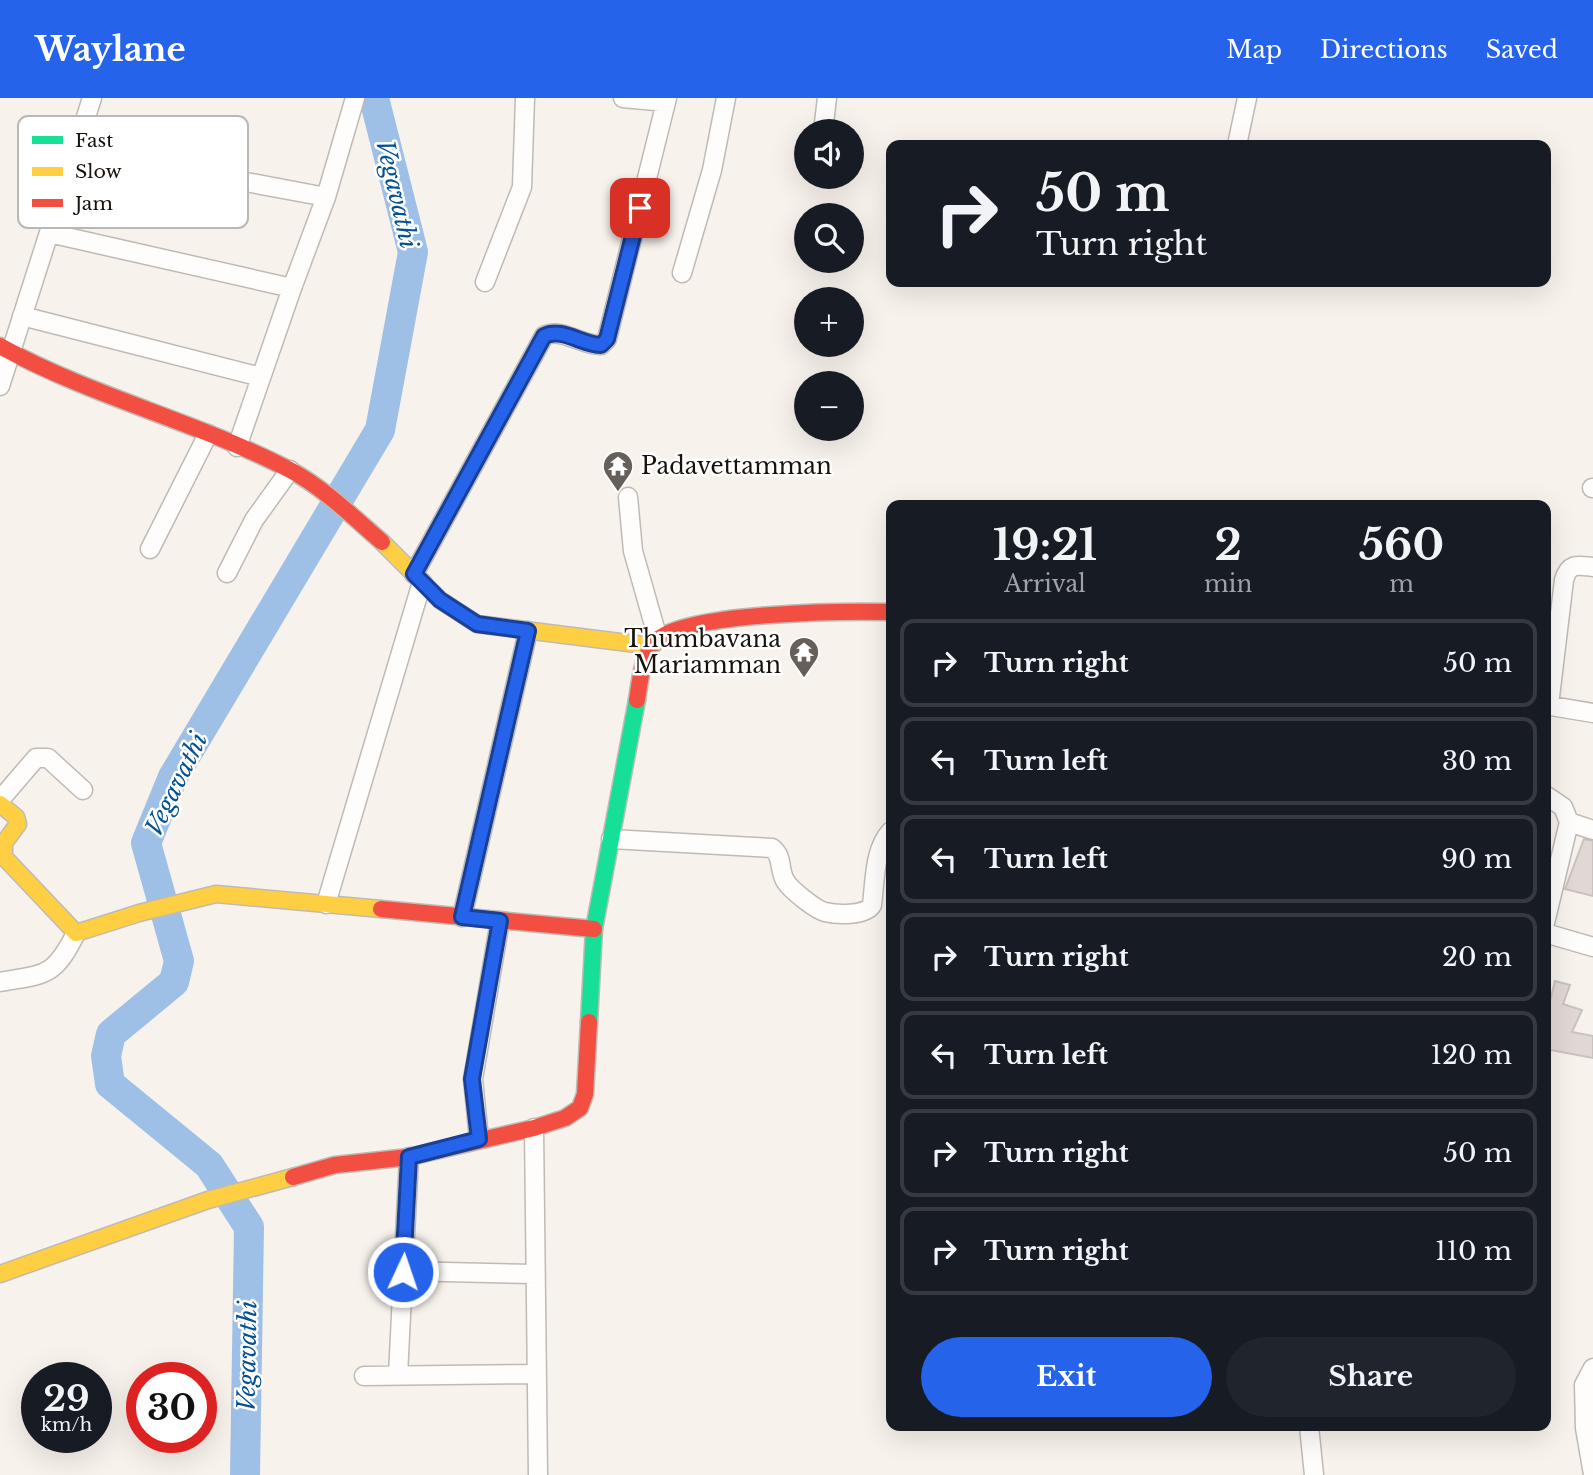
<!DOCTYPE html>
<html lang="en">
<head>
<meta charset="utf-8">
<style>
  body { margin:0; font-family:"Libre Baskerville",serif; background:#20242c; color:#f1f3f6; height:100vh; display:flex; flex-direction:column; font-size:26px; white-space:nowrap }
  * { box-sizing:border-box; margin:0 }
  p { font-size:23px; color:#9ea1a6 }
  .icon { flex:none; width:38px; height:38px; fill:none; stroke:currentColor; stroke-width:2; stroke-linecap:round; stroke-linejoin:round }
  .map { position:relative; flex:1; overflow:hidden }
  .drawer { position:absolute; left:886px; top:402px; width:665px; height:931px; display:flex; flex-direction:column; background:#171b24; border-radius:14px; box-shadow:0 7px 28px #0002 }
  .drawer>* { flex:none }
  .banner { position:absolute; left:886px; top:42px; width:665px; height:147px; border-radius:14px; box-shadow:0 7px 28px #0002; background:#171b24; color:#f1f3f6; overflow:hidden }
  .controls { position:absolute; left:794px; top:21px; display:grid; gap:14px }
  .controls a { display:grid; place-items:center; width:70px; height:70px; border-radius:50%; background:#171b24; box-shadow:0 7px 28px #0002; font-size:35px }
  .speed { position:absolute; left:21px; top:1264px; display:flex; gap:14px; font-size:35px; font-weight:700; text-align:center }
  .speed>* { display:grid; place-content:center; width:91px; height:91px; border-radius:50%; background:#171b24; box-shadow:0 7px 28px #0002; line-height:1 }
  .speed small { font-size:18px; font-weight:400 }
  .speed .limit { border:10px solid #d22; background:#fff; color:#111 }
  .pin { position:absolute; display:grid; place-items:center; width:60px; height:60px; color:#fff; margin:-30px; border-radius:14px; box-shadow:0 4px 10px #0006 }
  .me { position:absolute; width:77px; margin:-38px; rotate:3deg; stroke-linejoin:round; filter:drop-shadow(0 0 5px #0008) }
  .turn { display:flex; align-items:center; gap:24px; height:147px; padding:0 35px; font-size:32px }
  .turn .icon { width:91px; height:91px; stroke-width:2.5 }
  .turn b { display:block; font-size:49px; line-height:60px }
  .eta { display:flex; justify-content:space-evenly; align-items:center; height:119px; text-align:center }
  .eta b { font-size:42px; font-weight:800; line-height:49px }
  .action { display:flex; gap:14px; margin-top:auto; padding:14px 35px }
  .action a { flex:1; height:80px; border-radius:42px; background:#2563eb; color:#fff; font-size:28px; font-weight:800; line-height:80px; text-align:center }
  .action a+a { background:#20242c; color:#f1f3f6 }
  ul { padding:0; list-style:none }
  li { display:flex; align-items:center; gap:21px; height:88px; margin:0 14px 10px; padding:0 21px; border:4px solid #363941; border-radius:14px }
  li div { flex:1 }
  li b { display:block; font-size:26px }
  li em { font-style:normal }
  header { display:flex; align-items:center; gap:42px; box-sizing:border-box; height:98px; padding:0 35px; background:#2563eb; color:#fff }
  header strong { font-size:33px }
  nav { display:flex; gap:38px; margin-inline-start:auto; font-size:24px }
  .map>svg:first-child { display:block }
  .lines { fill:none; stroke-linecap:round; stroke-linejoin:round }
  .river { stroke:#9ec0e7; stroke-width:30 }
  .building { fill:#e1d8d4; stroke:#cac2be; stroke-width:2 }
  .street-casing { stroke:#c0bab4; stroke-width:21 }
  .fast-casing { stroke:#c0bab4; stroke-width:19 }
  .slow-casing { stroke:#c0bab4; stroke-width:19 }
  .jam-casing { stroke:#c0bab4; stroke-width:19 }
  .street { stroke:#fefdfc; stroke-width:18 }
  .fast { stroke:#16e098; stroke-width:16 }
  .slow { stroke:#ffcf43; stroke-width:16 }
  .jam { stroke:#f24e42; stroke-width:16 }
  .route-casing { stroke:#184099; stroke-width:18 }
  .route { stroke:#2563eb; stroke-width:12 }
  .labels { text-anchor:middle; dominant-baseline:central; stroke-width:5; stroke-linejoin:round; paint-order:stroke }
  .poi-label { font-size:23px; fill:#19120b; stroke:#fff; text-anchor:start }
  .water-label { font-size:24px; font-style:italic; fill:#035195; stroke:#fff }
  .key { fill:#fff; stroke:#bab8b6; stroke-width:2 }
  .key-label { font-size:19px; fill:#19120b }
</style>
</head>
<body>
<header>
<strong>Waylane</strong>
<nav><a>Map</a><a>Directions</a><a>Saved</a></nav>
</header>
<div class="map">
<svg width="1593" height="1377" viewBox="0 0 1593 1377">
  <rect width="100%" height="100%" fill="#f8f2ec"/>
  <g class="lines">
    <!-- river -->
    <path class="river" d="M245 1377 249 1129 209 1067 110 986 106 958 111 936 174 884 179 863 146 745 173 679 380 332 413 154 374 0"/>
  </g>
  <!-- building -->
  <path class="building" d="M1584 741 1593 743V798L1565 791Z
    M1555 883 1570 887 1563 906 1582 912 1572 934 1593 938V960L1545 951V901L1550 903Z"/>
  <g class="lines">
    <!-- street casing -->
    <g class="street-casing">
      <path id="street" d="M623 0 666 4
        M823 33 827 0
        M1237 47 1247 0
        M75 52 326 99 292 190
        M326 99 355 0
        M49 135 292 190 237 349
        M682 175 712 72 726 0
        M485 184 522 89 525 0
        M22 218 261 279
        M0 288 92 0
        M1592 390H1593
        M628 399 633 453 658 541
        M150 451 208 336
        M227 475 254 422 290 372
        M414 476 544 238C562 229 582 248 601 247L607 241 667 0
        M1545 607 1593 615
        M1549 607 1564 482C1569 465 1577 467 1593 469
        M1545 697 1563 709 1569 724 1545 825
        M0 702 36 660H48L83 692
        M1569 724 1593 732
        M611 741 772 750C784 759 778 773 786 784 791 792 816 812 825 814 837 817 865 818 872 807 875 783 874 751 891 733
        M326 806 422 484
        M462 819 528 533
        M1545 835 1593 849
        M0 884C46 876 54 879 76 835
        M534 1030 538 1377
        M479 1041 473 981 500 823
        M403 1173 535 1176
        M1593 1270 1584 1287 1585 1330 1593 1376
        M398 1277 409 1059
        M364 1278 536 1276
        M1309 1328 1314 1377"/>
    </g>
    <!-- fast casing -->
    <g class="fast-casing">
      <path id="fast" d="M589 924 594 831 637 602"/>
    </g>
    <!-- slow casing -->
    <g class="slow-casing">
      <path id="slow" d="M382 444 440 502 477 526 652 548
        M0 706 16 719 18 726 4 745V759L76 835 139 815 216 796 381 811
        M0 1176 208 1102 293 1079"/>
    </g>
    <!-- jam casing -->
    <g class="jam-casing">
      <path id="jam" d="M0 248C92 299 196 323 290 372 324 390 353 419 382 444
        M637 602C640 583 642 556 657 542 689 514 845 513 891 514
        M381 811 594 831
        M293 1079 335 1067 409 1059 534 1030 565 1020 580 1010 585 996 589 924"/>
    </g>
    <!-- street -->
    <use href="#street" class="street"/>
    <!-- fast -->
    <use href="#fast" class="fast"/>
    <!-- slow -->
    <use href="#slow" class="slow"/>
    <!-- jam -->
    <use href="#jam" class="jam"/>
  </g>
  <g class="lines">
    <!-- route casing -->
    <g class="route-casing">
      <path id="route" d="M403 1174 409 1059 479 1041 472 981 500 823 462 819 528 533 477 526 440 502 414 476 544 238C562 229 582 247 601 247L607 241 640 110"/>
    </g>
    <!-- route -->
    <use href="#route" class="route"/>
  </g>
  <!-- icons -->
  <defs>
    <g id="temple-pin" transform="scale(1.575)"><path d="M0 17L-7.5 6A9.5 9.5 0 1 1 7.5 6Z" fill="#67605a" stroke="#fff"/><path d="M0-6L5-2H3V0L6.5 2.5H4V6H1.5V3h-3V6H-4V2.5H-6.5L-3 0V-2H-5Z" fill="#fff"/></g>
  </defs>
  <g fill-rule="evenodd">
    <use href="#temple-pin" x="618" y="368"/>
    <use href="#temple-pin" x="804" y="554"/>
  </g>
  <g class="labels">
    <!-- poi labels -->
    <g class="poi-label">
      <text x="641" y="368">Padavettamman</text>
      <text x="781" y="541" text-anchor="end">Thumbavana<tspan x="781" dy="26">Mariamman</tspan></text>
    </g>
    <!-- water labels -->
    <g class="water-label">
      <text transform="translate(397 96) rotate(77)">Vegavathi</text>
      <text transform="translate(176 686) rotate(-64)">Vegavathi</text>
      <text transform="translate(247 1258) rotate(-89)">Vegavathi</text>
    </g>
  </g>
  <!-- legend -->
  <rect x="18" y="18" width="230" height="112" rx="10" class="key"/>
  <rect x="32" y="38" width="31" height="8" fill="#16e098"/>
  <rect x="32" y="69" width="31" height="9" fill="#ffcf43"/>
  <rect x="32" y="101" width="31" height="8" fill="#f24e42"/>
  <g class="key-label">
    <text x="75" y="49">Fast</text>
    <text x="75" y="80">Slow</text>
    <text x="75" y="112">Jam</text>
  </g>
</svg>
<div class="controls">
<a><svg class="icon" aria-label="sound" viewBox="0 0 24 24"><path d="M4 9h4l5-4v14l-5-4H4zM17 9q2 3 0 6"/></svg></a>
<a><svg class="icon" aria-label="search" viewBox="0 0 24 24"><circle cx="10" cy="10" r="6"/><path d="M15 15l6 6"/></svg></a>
<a>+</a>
<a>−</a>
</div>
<div class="speed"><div>29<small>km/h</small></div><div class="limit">30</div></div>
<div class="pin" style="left:640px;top:110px;background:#d93025"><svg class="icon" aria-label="arrive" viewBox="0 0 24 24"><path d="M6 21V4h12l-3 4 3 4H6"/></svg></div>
<svg class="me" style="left:403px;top:1174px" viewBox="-20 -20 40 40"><circle r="17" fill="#2563eb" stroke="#fff" stroke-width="3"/><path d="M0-11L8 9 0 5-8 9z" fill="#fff"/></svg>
<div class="banner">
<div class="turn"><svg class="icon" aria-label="right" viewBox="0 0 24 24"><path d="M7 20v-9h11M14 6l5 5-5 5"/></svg><div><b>50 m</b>Turn right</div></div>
</div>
<section class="drawer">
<div class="eta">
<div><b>19:21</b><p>Arrival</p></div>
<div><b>2</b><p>min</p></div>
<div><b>560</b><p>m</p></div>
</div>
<ul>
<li><svg class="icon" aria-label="right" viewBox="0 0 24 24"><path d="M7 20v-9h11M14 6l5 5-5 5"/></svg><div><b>Turn right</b></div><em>50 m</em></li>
<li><svg class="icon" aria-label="left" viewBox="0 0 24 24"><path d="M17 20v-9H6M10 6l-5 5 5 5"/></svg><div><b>Turn left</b></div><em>30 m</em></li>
<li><svg class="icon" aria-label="left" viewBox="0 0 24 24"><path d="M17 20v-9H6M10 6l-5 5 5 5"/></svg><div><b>Turn left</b></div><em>90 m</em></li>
<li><svg class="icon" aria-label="right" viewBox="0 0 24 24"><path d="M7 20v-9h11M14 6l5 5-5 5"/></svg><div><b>Turn right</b></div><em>20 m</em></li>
<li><svg class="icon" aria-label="left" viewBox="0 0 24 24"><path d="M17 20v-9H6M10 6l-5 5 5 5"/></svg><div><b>Turn left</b></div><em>120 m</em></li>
<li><svg class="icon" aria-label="right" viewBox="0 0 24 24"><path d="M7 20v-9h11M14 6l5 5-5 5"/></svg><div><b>Turn right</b></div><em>50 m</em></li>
<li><svg class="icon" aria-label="right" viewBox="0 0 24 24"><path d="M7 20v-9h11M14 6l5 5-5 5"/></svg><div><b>Turn right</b></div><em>110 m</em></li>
</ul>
<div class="action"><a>Exit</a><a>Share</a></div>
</section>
</div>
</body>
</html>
